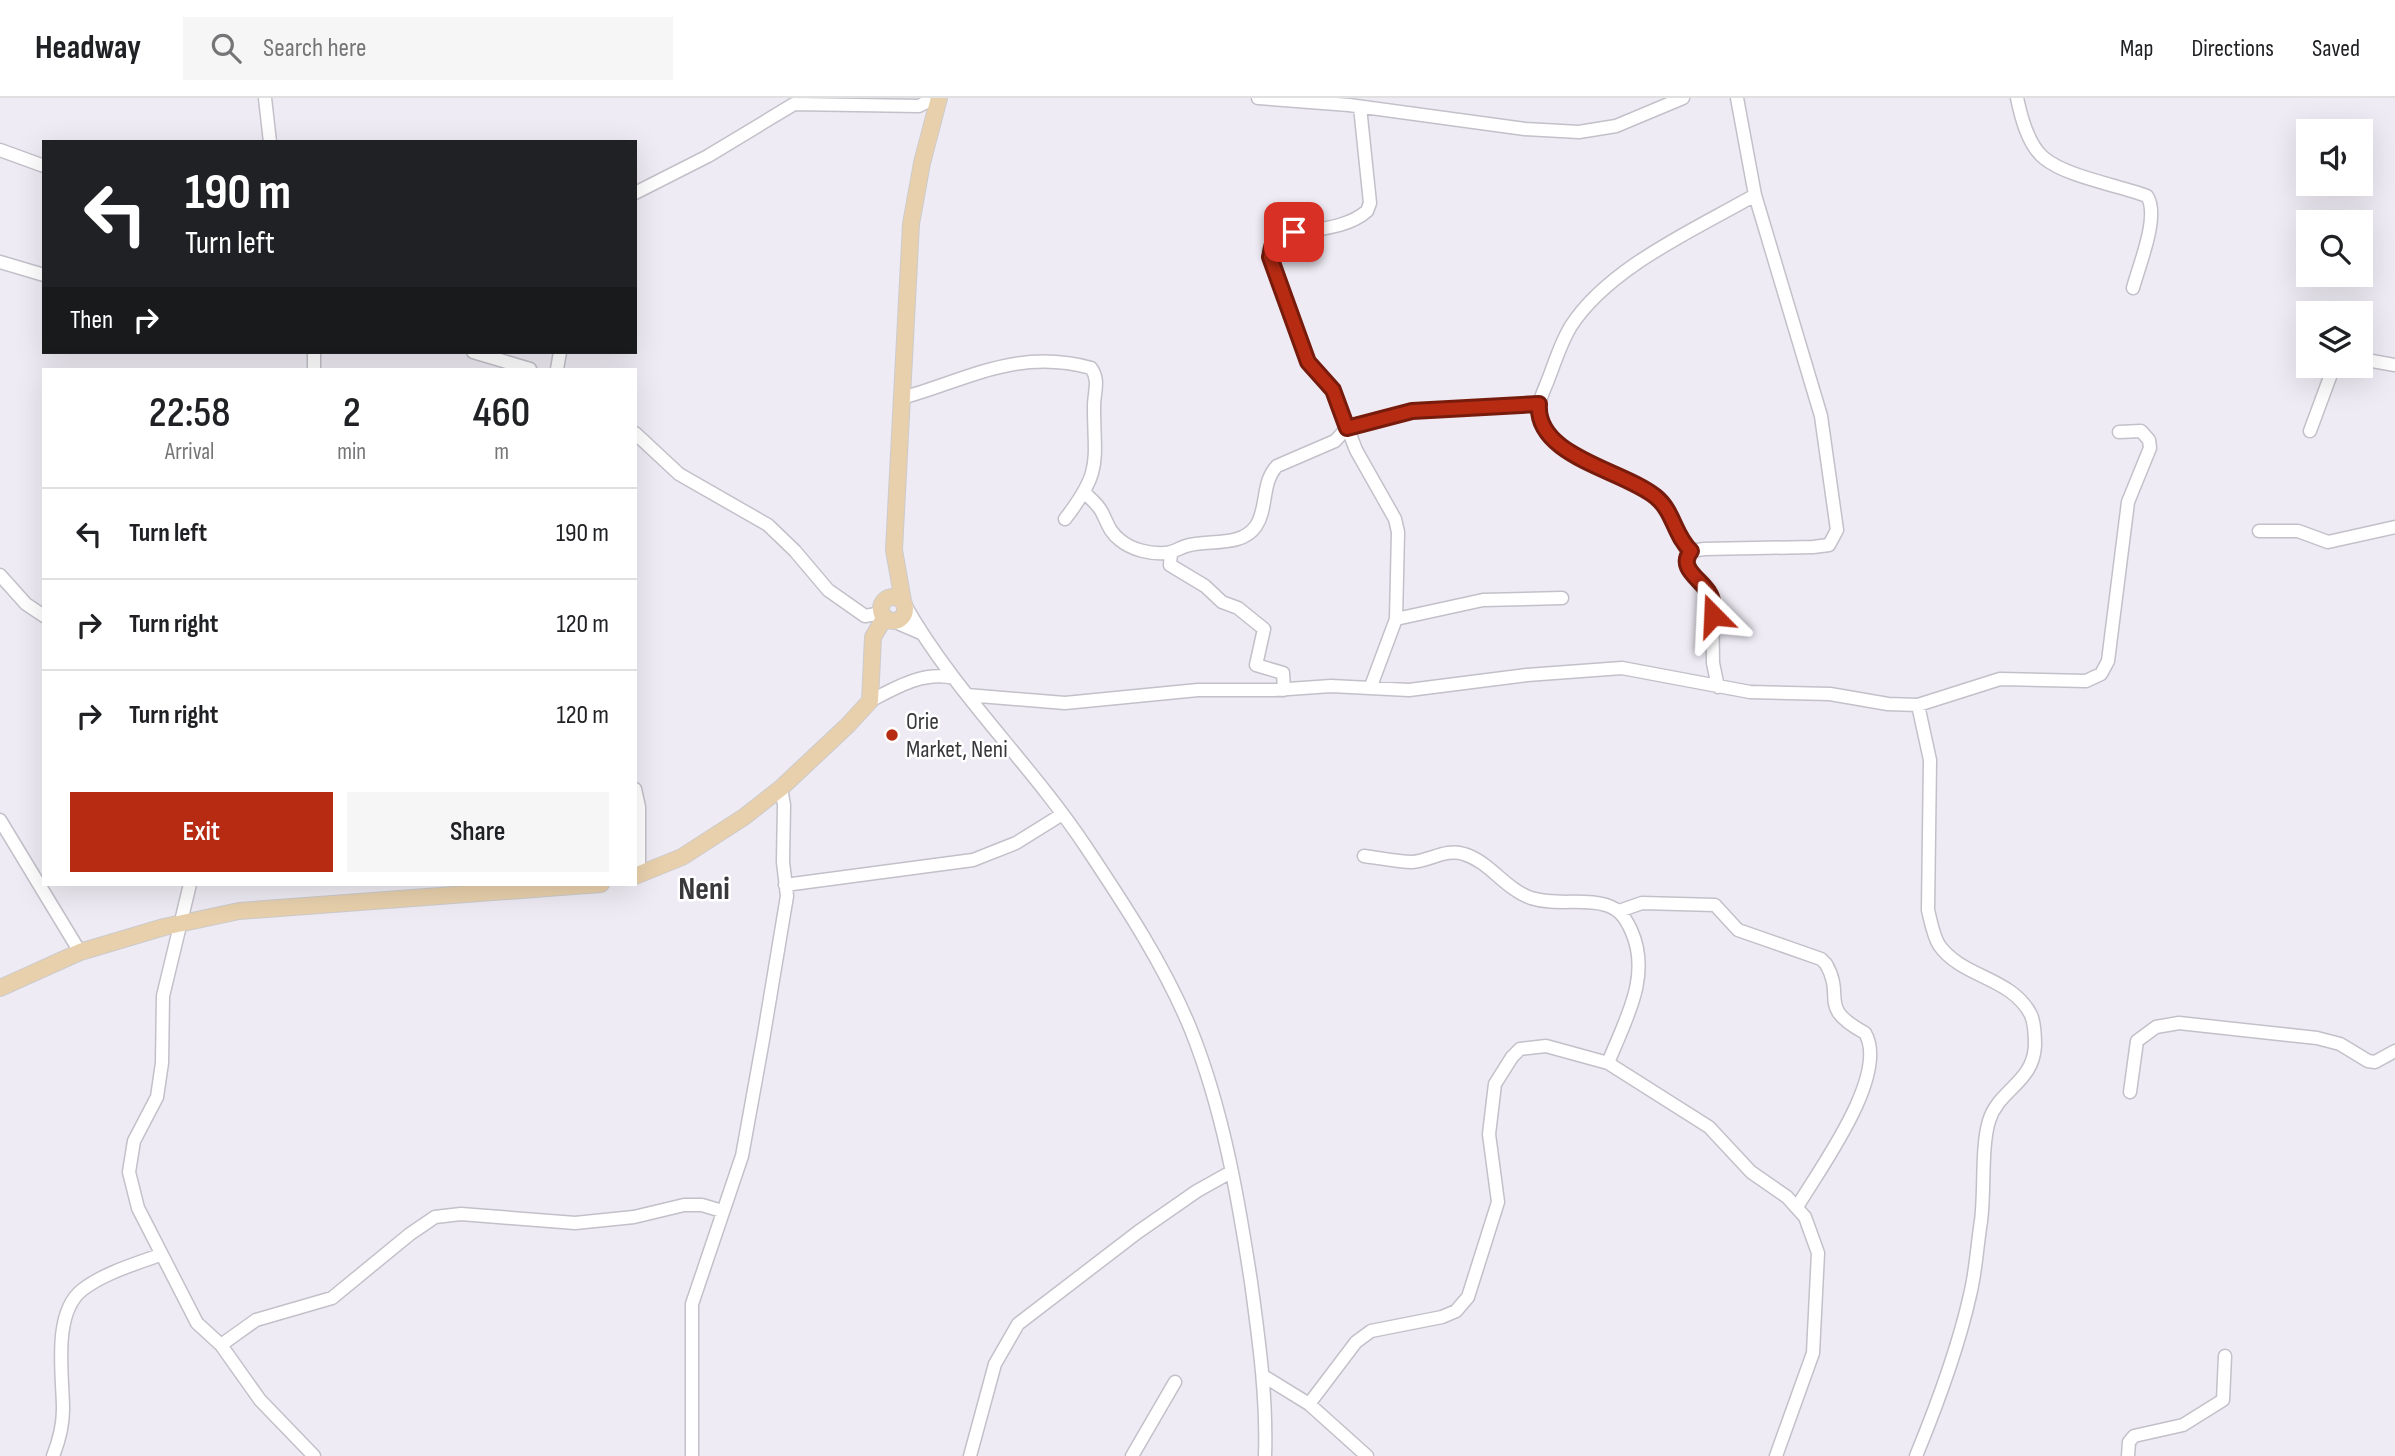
<!DOCTYPE html>
<html lang="en">
<head>
<meta charset="utf-8">
<style>
  body { margin:0; font-family:"Sofia Sans Condensed",sans-serif; background:#f6f6f6; color:#202124; height:100vh; display:flex; flex-direction:column; font-size:26px; white-space:nowrap }
  * { box-sizing:border-box; margin:0 }
  p { font-size:23px; color:#757577 }
  .icon { flex:none; width:38px; height:38px; fill:none; stroke:currentColor; stroke-width:2; stroke-linecap:round; stroke-linejoin:round }
  .map { position:relative; flex:1; overflow:hidden }
  .panel { position:absolute; left:42px; top:270px; width:595px; height:518px; display:flex; flex-direction:column; background:#fff; border-radius:0px; box-shadow:0 7px 28px #0002 }
  .panel>* { flex:none }
  .banner { position:absolute; left:42px; top:42px; width:595px; height:214px; border-radius:0px; box-shadow:0 7px 28px #0002; background:#202124; color:#fff; overflow:hidden }
  .fabs { position:absolute; left:2296px; top:21px; display:grid; gap:14px }
  .fabs a { display:grid; place-items:center; width:77px; height:77px; border-radius:0px; background:#fff; box-shadow:0 7px 28px #0002; font-size:35px }
  .pin { position:absolute; display:grid; place-items:center; width:60px; height:60px; color:#fff; margin:-30px; border-radius:14px; box-shadow:0 4px 10px #0006 }
  .me { position:absolute; width:77px; margin:-38px; rotate:339deg; stroke-linejoin:round; filter:drop-shadow(0 0 5px #0008) }
  .turn { display:flex; align-items:center; gap:24px; height:147px; padding:0 28px; font-size:32px }
  .turn .icon { width:91px; height:91px; stroke-width:2.5 }
  .turn b { display:block; font-size:49px; line-height:60px }
  .then { display:flex; align-items:center; height:66px; padding:0 28px; background:#0003; gap:14px; font-size:26px }
  .eta { display:flex; justify-content:space-evenly; align-items:center; height:119px; text-align:center }
  .eta b { font-size:42px; font-weight:600; line-height:49px }
  .primary-button { display:flex; gap:14px; margin-top:auto; padding:14px 28px }
  .primary-button a { flex:1; height:80px; border-radius:0px; background:#b72b13; color:#fff; font-size:28px; font-weight:600; line-height:80px; text-align:center }
  .primary-button a+a { background:#f6f6f6; color:#202124 }
  ul { padding:0; list-style:none }
  li { display:flex; align-items:center; gap:21px; height:91px; padding:0 28px; border-top:2px solid #e0e0e0 }
  li div { flex:1 }
  li b { display:block; font-size:26px }
  li em { font-style:normal }
  header { display:flex; align-items:center; gap:42px; box-sizing:border-box; height:98px; padding:0 35px; background:#fff; border-bottom:2px solid #e0e0e0 }
  header strong { font-size:33px }
  nav { display:flex; gap:38px; margin-inline-start:auto; font-size:24px }
  .search { width:490px; height:63px; background:#f6f6f6; display:flex; align-items:center; gap:18px; box-sizing:border-box; padding:0 24px; border-radius:0px; color:#757577; font-size:26px }
  .map>svg:first-child { display:block }
  .lines { fill:none; stroke-linecap:round; stroke-linejoin:round }
  .minor-casing { stroke:#c3c0c9; stroke-width:15 }
  .major-casing { stroke:#cccbcc; stroke-width:18 }
  .minor { stroke:#fff; stroke-width:12 }
  .major { stroke:#e8d0ac; stroke-width:16 }
  .route-casing { stroke:#771c0c; stroke-width:18 }
  .route { stroke:#b72b13; stroke-width:12 }
  .poi-dot { fill:#b72b13; stroke:#fff; stroke-width:2.5 }
  .labels { text-anchor:middle; dominant-baseline:central; stroke-width:5; stroke-linejoin:round; paint-order:stroke }
  .poi-label { font-size:24px; fill:#39383b; stroke:#fff; text-anchor:start }
  .district-label { font-size:32px; font-weight:bold; fill:#39383b; stroke:#fff }
</style>
</head>
<body>
<header>
<strong>Headway</strong>
<div class="search"><svg class="icon" aria-label="search" viewBox="0 0 24 24"><circle cx="10" cy="10" r="6"/><path d="M15 15l6 6"/></svg>Search here</div>
<nav><a>Map</a><a>Directions</a><a>Saved</a></nav>
</header>
<div class="map">
<svg width="2395" height="1358" viewBox="0 0 2395 1358">
  <rect width="100%" height="100%" fill="#eeebf4"/>
  <g class="lines">
    <!-- minor casing -->
    <g class="minor-casing">
      <path id="minor" d="M265 0 270 44
        M1258 0 1349 7 1525 31 1579 34 1616 28 1683 0
        M2017 0C2021 19 2028 47 2044 60 2067 79 2118 87 2147 98 2160 118 2139 167 2133 190
        M1360 9 1370 105 1367 113C1343 134 1304 130 1274 141L1269 152 1308 264 1333 292 1356 352 1395 421 1398 434 1396 521 1371 588
        M0 52 44 68
        M635 95 708 58 794 6 919 8 934 0
        M0 164 44 177
        M473 254 530 271
        M2361 261 2395 267
        M314 271V254
        M557 271 560 254
        M902 300C969 281 1018 250 1091 270 1100 282 1094 295 1094 308 1094 364 1103 372 1065 421
        M2310 333 2334 268
        M635 335 679 376 768 427 795 453 828 492 865 518 882 515
        M1085 395C1090 400 1096 405 1100 411 1107 422 1108 433 1120 442 1132 452 1150 456 1165 455 1173 455 1179 450 1186 448 1208 441 1241 450 1256 428 1268 410 1261 385 1277 368L1335 343 1347 330 1384 319 1412 313 1539 306
        M2259 433H2298L2328 444 2395 429
        M1691 453C1674 437 1673 411 1653 397 1624 376 1559 360 1541 327 1533 313 1543 295 1548 282 1555 264 1561 244 1571 228 1609 169 1696 131 1755 97
        M1171 454 1170 467 1205 488 1222 504 1238 510 1264 531 1256 567 1283 575 1284 592
        M0 477 26 506 44 518
        M905 507C955 595 1030 665 1086 749 1124 806 1165 868 1191 932 1223 1012 1238 1099 1251 1184 1259 1243 1267 1299 1265 1358
        M1396 521 1483 502 1562 500
        M893 523 921 535
        M1718 589 1713 565 1712 502 1687 468 1686 462 1691 453 1704 451 1813 449 1829 447 1837 432 1821 318 1755 97 1737 0
        M967 597 1065 605 1198 592H1274L1331 588 1409 592 1527 577 1622 570 1750 594 1830 596 1888 606 1918 607 2000 581 2086 583 2101 576 2108 563 2128 404 2150 350 2149 342 2141 333 2119 334
        M870 603C897 589 923 573 954 580
        M635 691 639 709V776
        M0 722 80 854
        M1364 758C1380 760 1397 764 1412 764 1430 763 1446 750 1464 756 1490 764 1505 791 1531 800 1556 808 1583 800 1606 807 1619 811 1625 819 1631 832 1652 878 1625 922 1608 965
        M190 786 163 898 162 965 157 999 134 1043 129 1074 138 1110 197 1225 221 1247 260 1302 314 1358
        M785 787 973 762 1016 745 1061 717
        M1619 813 1642 805 1715 807 1738 832 1821 861 1826 866C1846 901 1816 908 1865 935 1890 977 1818 1073 1797 1109
        M2130 994 2137 943 2156 929 2179 925 2317 940 2340 946 2368 963 2375 964 2395 953
        M221 1247 256 1222 332 1200 410 1136 435 1119 461 1116 575 1125 634 1119 684 1107H702L722 1113
        M1265 1279 1309 1306 1367 1358
        M1309 1306 1356 1244 1371 1233 1442 1219 1456 1213 1468 1199 1498 1104 1489 1036 1495 986 1512 959 1520 951 1546 948 1608 965 1709 1029 1751 1074 1787 1099 1805 1119 1818 1155 1813 1255 1776 1358
        M53 1358C59 1343 63 1327 63 1311 63 1278 52 1216 82 1192 104 1175 135 1166 160 1157
        M692 1358V1206L742 1058 763 942 787 798 783 764 784 707 781 690
        M970 1358 995 1266 1018 1226 1138 1134 1197 1093 1231 1074
        M1132 1358 1175 1284
        M1916 1358C1937 1307 1958 1251 1970 1197 1976 1173 1977 1148 1981 1123 1985 1093 1981 1049 1989 1023 1998 992 2033 985 2035 948 2035 938 2035 926 2031 917 2012 879 1962 880 1939 847 1933 837 1931 824 1928 812L1930 662 1918 607
        M2128 1358 2129 1344 2134 1338 2183 1327 2223 1302 2225 1258"/>
    </g>
    <!-- major casing -->
    <g class="major-casing">
      <path id="major" d="M881 511a12 12 0 1 1 24 0a12 12 0 1 1-24 0Z
        M903 503 894 452 911 126 922 65 939 0
        M635 778 682 759 744 719 781 690 848 627 870 603 873 539 885 519
        M0 890 80 854 164 829 239 813 601 786"/>
    </g>
    <!-- minor -->
    <use href="#minor" class="minor"/>
    <!-- major -->
    <use href="#major" class="major"/>
  </g>
  <g class="lines">
    <!-- route casing -->
    <g class="route-casing">
      <path id="route" d="M1294 134 1274 141 1270 159 1308 264 1333 292 1347 330 1412 313 1539 306C1535 359 1624 372 1656 399 1674 414 1674 437 1691 453 1677 470 1701 481 1709 495 1713 501 1713 510 1713 517"/>
    </g>
    <!-- route -->
    <use href="#route" class="route"/>
  </g>
  <!-- markers -->
  <circle class="poi-dot" cx="892" cy="637" r="7"/>
  <g class="labels">
    <!-- poi labels -->
    <g class="poi-label">
      <text x="906" y="623">Orie<tspan x="906" dy="28">Market, Neni</tspan></text>
    </g>
    <!-- district labels -->
    <g class="district-label">
      <text x="704" y="791">Neni</text>
    </g>
  </g>
</svg>
<div class="fabs">
<a><svg class="icon" aria-label="sound" viewBox="0 0 24 24"><path d="M4 9h4l5-4v14l-5-4H4zM17 9q2 3 0 6"/></svg></a>
<a><svg class="icon" aria-label="search" viewBox="0 0 24 24"><circle cx="10" cy="10" r="6"/><path d="M15 15l6 6"/></svg></a>
<a><svg class="icon" aria-label="layers" viewBox="0 0 24 24"><path d="M12 4l9 5-9 5-9-5zM3 14l9 5 9-5"/></svg></a>
</div>
<div class="pin" style="left:1294px;top:134px;background:#d93025"><svg class="icon" aria-label="arrive" viewBox="0 0 24 24"><path d="M6 21V4h12l-3 4 3 4H6"/></svg></div>
<svg class="me" style="left:1713px;top:517px" viewBox="-20 -20 40 40"><path d="M0-17L14 15 0 8-14 15z" fill="#b72b13" stroke="#fff" stroke-width="4"/></svg>
<div class="banner">
<div class="turn"><svg class="icon" aria-label="left" viewBox="0 0 24 24"><path d="M17 20v-9H6M10 6l-5 5 5 5"/></svg><div><b>190 m</b>Turn left</div></div>
<div class="then">Then<svg class="icon" aria-label="right" viewBox="0 0 24 24"><path d="M7 20v-9h11M14 6l5 5-5 5"/></svg></div>
</div>
<section class="panel">
<div class="eta">
<div><b>22:58</b><p>Arrival</p></div>
<div><b>2</b><p>min</p></div>
<div><b>460</b><p>m</p></div>
</div>
<ul>
<li><svg class="icon" aria-label="left" viewBox="0 0 24 24"><path d="M17 20v-9H6M10 6l-5 5 5 5"/></svg><div><b>Turn left</b></div><em>190 m</em></li>
<li><svg class="icon" aria-label="right" viewBox="0 0 24 24"><path d="M7 20v-9h11M14 6l5 5-5 5"/></svg><div><b>Turn right</b></div><em>120 m</em></li>
<li><svg class="icon" aria-label="right" viewBox="0 0 24 24"><path d="M7 20v-9h11M14 6l5 5-5 5"/></svg><div><b>Turn right</b></div><em>120 m</em></li>
</ul>
<div class="primary-button"><a>Exit</a><a>Share</a></div>
</section>
</div>
</body>
</html>
